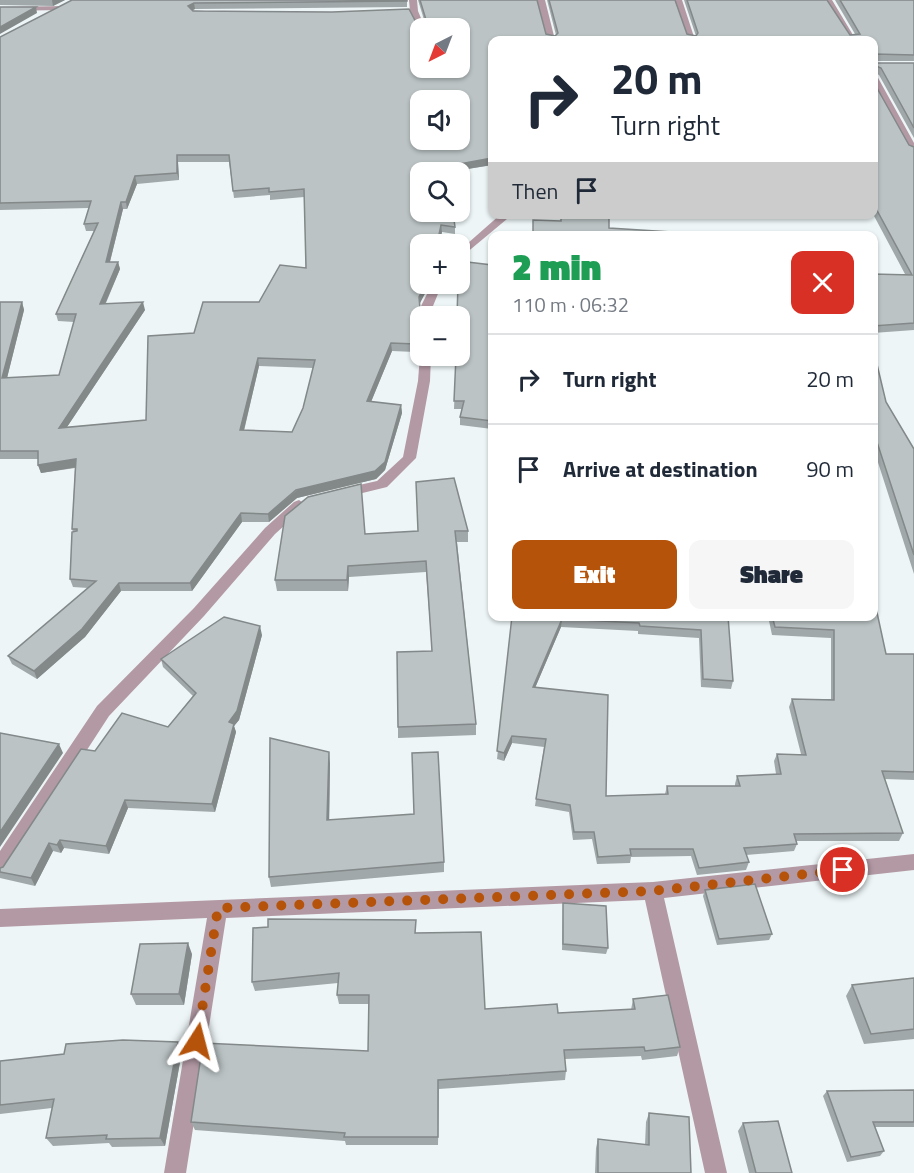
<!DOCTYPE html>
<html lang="en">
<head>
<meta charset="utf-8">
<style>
  body { margin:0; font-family:"Titillium Web",sans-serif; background:#f6f6f7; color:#1f2937; height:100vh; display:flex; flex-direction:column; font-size:22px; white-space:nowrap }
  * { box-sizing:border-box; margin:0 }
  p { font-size:20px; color:#747a83 }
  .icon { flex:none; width:33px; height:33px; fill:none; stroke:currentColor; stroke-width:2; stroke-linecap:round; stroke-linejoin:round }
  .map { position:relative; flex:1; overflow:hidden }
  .side { position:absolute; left:488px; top:231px; width:390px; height:390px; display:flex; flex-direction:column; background:#fff; border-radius:12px; box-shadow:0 2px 4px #0004 }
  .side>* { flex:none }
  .banner { position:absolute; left:488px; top:36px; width:390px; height:183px; border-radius:12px; box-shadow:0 2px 4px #0004; background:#fff; color:#1f2937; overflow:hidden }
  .needle { width:39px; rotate:222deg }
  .controls { position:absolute; left:410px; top:18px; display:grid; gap:12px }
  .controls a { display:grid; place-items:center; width:60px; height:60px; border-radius:12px; background:#fff; box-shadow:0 2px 4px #0004; font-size:30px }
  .pin { position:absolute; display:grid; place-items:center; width:51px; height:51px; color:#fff; margin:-26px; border:3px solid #fff; border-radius:50%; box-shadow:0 2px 6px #0007 }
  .me { position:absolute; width:66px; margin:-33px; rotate:9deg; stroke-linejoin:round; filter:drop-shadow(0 0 4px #0008) }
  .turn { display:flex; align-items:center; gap:21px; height:126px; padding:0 24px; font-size:27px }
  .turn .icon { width:78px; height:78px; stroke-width:2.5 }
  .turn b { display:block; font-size:42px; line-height:51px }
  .then { display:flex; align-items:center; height:57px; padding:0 24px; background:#0003; gap:12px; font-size:22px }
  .round { display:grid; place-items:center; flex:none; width:63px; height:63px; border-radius:12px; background:#f6f6f7 }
  .overview { display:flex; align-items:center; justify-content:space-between; height:102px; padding:0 24px }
  h1 { font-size:36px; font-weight:800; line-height:45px; color:#1e9e55 }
  .action { display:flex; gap:12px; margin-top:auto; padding:12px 24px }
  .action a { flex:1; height:69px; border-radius:12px; background:#b45309; color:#fff; font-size:24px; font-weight:800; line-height:69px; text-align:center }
  .action a+a { background:#f6f6f7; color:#1f2937 }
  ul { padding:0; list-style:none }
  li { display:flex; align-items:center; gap:18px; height:90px; padding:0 24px; border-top:2px solid #e0e1e3 }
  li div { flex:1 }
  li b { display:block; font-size:22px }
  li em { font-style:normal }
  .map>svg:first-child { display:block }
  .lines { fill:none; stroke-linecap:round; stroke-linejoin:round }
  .minor { fill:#b399a4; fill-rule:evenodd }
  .wall { fill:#a1a8a9; fill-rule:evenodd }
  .shaded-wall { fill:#838889 }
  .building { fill:#bbc3c4; stroke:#838889; stroke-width:1.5; fill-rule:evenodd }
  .route { stroke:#b45309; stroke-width:10; stroke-dasharray:0 18 }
</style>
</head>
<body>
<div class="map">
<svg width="914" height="1173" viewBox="0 0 914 1173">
  <rect width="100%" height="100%" fill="#edf5f6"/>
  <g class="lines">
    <!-- minor -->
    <path class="minor" d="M409 0H417L418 11 425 28H418L410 11Z
      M537 0H545L555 40H548Z
      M674 0H682L695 40H688Z
      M824 0H832L856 40H850Z
      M66 6 63 10 0 11V7Z
      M873 74 877 76 914 143V154L909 151C896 129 873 100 873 74Z
      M501 214H513L459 259V251Z
      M432 284H442L433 306V316H422L421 306Z
      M420 355 431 356 430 381 416 458 387 487 342 498 337 496 335 493 337 490 377 481 403 457 418 381Z
      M299 500 306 505 304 508 275 534 204 616 109 716 7 873 0 875V851L97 706 194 608 265 528 294 502Z
      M914 854V870L664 898 727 1173H705L645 900 226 918 186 1173H164L207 918 0 927V909L653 882Z"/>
  </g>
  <!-- wall -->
  <path class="wall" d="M0 0H65L53 6 0 5Z
    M72 0H407V7L195 9 192 10 418 26 425 23 418 0H537L546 34 555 36 556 35 547 0H675L687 34 696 36 684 0H827L850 35 855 34 835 0H914V61H873L492 40V165L450 172H420L455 227V234L442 232 430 284 419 304 420 309 422 311V316H420L415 352 392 351 371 402 401 405 402 413 385 470 376 479 297 498 269 522H242L192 591H121L85 637 37 679 12 664 8 656 88 588 73 587 70 579 73 532 72 529 75 468 41 473 38 465V459H0V302H22L24 310 7 378 59 375 74 322 58 321 56 314 94 231H86L84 224 89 208 0 210V37ZM178 162H229L234 198 270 195V200L304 197 306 268 259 302 194 333 146 420 67 427 145 310 106 303 120 269 118 262H110L123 209H127L137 184 179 180ZM259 366 313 368 303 408 292 432 244 431Z
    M873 61 875 63H914V138L879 75 873 72 877 88 909 145 914 147V330L873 333V274H905L873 214Z
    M492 265V429L460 425V417L462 409H454L456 356Z
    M873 356 886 402 914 449V574L873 447Z
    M468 531V542H457L476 724V735L398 738V727L432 651 426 572 349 577 348 591H277L275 580 365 534Z
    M512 616H728L733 681 731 689 701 687 699 638 638 634V631L561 627 535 688 606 796 665 794 667 786H735V784L737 776 776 774 774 761 777 754H801L789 707 792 699H831V638L772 635 768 616H873L886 654H914V780L885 779 903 833 899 841H797V844L794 851 746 855 749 862 746 870 697 875 691 856 631 857 630 863 597 864 592 839 573 840 569 812 535 806 544 747 512 743 504 761 497 759Z
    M262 635 239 720 234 726 236 732 215 812 128 808 109 854 64 848 61 853 53 851 35 886 0 878V868L3 867 95 751 168 727 193 696 163 667 161 659Z
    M330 763 329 820 444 862V872L271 887 269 877Z
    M705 890 772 934 769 940 717 945 703 896Z
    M563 903 608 948 606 954 562 950Z
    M416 933 485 1009 558 1013 631 1010 633 999 680 1047 677 1056 642 1060 641 1056 565 1059 566 1071 565 1080 439 1089 438 1145H346L345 1141 195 1130 191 1122 368 1051 369 1004H339L337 995 338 983 255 991 252 982Z
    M192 954 184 1005H136L131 994Z
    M914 978V1039L864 1044 846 996 852 985Z
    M182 1051 165 1146 112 1147 109 1143 53 1146 46 1138 52 1108 0 1114V1061Z
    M914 1090V1127H875L884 1151 880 1156 847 1162 823 1096 827 1091Z
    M649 1113 691 1173H595L596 1148 598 1139 645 1145 646 1122Z
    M743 1123 792 1173H749L738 1131Z"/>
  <!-- shaded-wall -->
  <path class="shaded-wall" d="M52 0H65L53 6Z
    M194 3 195 9 189 12 188 6Z
    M36 7 37 13 0 34V27Z
    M177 155 178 162 179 180 177 173Z
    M492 158V165L448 172V166Z
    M135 176 137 184 127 209 126 202Z
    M121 202 123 209 108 269 106 262Z
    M441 225 442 232 439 244H437Z
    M118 262 120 269 102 311 100 304Z
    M426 284H430L419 305V297Z
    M22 302 24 310 5 386 2 378Z
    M143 302 145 310 61 436 59 428Z
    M420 320V329L415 352V344Z
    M391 343 392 351 368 409 367 401Z
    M258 358 259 366 242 438 240 430Z
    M401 405 402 413 385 470 376 479 297 498 269 522 268 514Z
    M76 459 78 467 41 473 38 465Z
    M241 513 242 522 192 591 190 583Z
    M348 566 349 577 348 591 347 580Z
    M119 583 121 591 85 637 37 679 34 671Z
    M562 619 561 627 532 695 533 687Z
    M260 626 262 635 239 720 234 726 236 732 215 812 212 804 229 722Z
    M512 736V743L504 761V753Z
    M59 744 63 753 0 847V832Z
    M329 752 330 763 329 831 327 820Z
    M125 800 128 808 109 854 106 846Z
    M60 840 64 848 61 853 57 845Z
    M49 843 53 851 35 886 31 878Z
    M188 943 192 954 184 1005 179 994Z
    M178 1042 182 1051 165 1146 160 1138Z"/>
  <!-- building -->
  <path class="building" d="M72 0H407V1L194 3 188 6 193 11 332 12 409 9 418 26 427 23 420 0H537L546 34 555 36 558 33 549 0H675L687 34 696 36 698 33 687 0H827L850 35 860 34 840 0H914V55L875 54 873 59V40H492V158L448 166 450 172H420V212H453L455 227 441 225 437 244H420V284H426L419 297 420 309 422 311 421 316H420L415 344 391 343 367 401 401 405 385 462 375 471 296 490 268 514 241 513 190 583H119L82 629 34 671 8 656 96 581 70 579 72 532 77 531V529H72L76 459 38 465V451H0V302H22L2 378 59 375 76 314H56L98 223 84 224 91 201 0 203V37ZM420 28H459V68H420ZM420 100H459V140H420ZM177 155H229L233 191 269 188V192L304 189 306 268 280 265 259 302H203L194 333 148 336 146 420 59 428 143 302 100 304 118 262H106L121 202H126L135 176 177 173ZM258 358 315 360 303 408 292 432 240 430Z
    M0 7H36L0 27Z
    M873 61 875 63H914V128L881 68 874 65 873 67Z
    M873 70 877 88 909 145 914 147V323L873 326V274L912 275 873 203Z
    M561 214H609V228L735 236H533V220L561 221Z
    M459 261 492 265V421L460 417 464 401H454L456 356H459V316H457L458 284H459Z
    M873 356H875L886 402 914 449V555L873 430Z
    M454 478 468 531H455L476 724 398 727 397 652 432 651 426 561 348 566 347 580H275L285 516 308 497 361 484 365 534 418 531 416 482Z
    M873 594 886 654H914V772L882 771 903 833 794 834 797 844 744 848 749 862 699 868 693 849H630L631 855 598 857 594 832H574L570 805 536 799 546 739 512 736 504 753 497 751 512 616H728L733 681 703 679 701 630 640 626 639 623 562 619 533 687 608 695 606 796 668 794 667 786H740L737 776 781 774 777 754 806 755 792 699 834 700V630L775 627 772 616H873Z
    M224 617 260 626 237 711 229 722 234 724 212 804 125 800 106 846 60 840 57 845 49 843 31 878 0 872V868L3 867 81 749 95 751 122 713 168 727 196 693 161 659Z
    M0 733 59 744 0 832Z
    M270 738 329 752 327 820 414 814 412 753 438 752 444 862 269 877Z
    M755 884 772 934 719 939 705 890Z
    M563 903 606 906 608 948 563 944Z
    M268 919 416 920 415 933 481 932 485 1009 557 1004 558 1013 635 1009 633 999 668 995 680 1047 645 1051 644 1047 564 1050 566 1071 438 1080V1137H344L345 1133 191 1122 203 1043 368 1051 369 995H337L339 973 252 982 253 928 268 927Z
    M188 943 179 994H131L140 944Z
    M914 978V1029L871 1034 852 985Z
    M123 1040 178 1042 160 1138 106 1139 107 1135 46 1138 54 1099 0 1105V1061L64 1054 66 1044Z
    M914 1090V1122H873L884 1151 851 1157 827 1091Z
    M649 1113 689 1117 691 1173H598V1139L649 1145Z
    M778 1121 792 1173H756L743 1123Z"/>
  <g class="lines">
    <!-- route -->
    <path class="route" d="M197 1041 218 908 653 891 843 870"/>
  </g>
</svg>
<div class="controls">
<a><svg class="needle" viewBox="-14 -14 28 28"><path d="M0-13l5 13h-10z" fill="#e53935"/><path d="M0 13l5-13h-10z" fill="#747a83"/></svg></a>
<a><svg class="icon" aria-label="sound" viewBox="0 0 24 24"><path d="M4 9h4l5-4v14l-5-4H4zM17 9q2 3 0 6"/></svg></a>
<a><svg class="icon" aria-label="search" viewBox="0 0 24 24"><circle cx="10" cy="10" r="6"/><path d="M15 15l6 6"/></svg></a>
<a>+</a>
<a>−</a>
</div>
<div class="pin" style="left:843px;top:870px;background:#d93025"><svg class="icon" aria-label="arrive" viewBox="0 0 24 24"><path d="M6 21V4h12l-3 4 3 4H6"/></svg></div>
<svg class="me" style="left:197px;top:1041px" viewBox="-20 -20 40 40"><path d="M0-17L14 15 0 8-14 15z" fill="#b45309" stroke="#fff" stroke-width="4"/></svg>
<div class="banner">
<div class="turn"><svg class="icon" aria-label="right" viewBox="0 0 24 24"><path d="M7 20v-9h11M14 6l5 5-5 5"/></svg><div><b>20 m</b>Turn right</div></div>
<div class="then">Then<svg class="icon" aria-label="arrive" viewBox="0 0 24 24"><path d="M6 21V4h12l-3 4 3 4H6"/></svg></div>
</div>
<section class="side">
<div class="overview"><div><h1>2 min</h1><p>110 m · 06:32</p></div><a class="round" style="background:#d93025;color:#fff"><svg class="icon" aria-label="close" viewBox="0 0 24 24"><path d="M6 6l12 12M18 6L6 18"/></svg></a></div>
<ul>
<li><svg class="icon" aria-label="right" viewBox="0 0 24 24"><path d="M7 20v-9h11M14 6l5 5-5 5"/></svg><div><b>Turn right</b></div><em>20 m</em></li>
<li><svg class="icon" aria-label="arrive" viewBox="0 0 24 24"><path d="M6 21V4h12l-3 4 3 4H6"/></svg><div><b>Arrive at destination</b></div><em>90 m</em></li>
</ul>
<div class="action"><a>Exit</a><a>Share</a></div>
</section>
</div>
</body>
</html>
